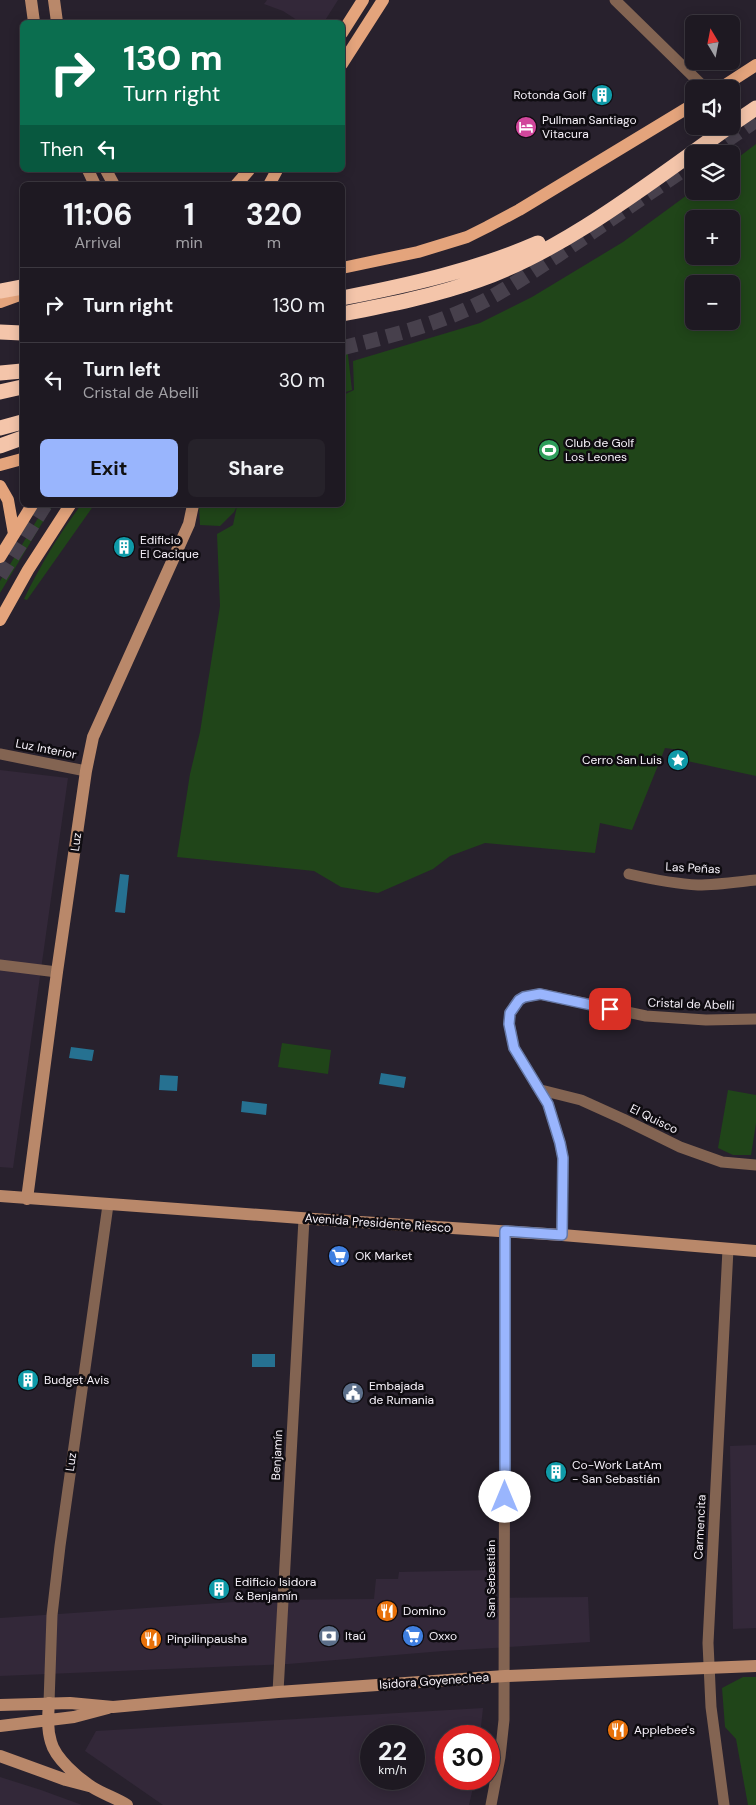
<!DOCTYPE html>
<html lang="en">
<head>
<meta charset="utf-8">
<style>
  body { margin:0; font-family:"DM Sans",sans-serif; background:#26222a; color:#f1f3f6; height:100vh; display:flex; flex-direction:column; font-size:19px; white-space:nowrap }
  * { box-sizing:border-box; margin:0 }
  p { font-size:16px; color:#a1a0a5 }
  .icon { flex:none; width:28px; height:28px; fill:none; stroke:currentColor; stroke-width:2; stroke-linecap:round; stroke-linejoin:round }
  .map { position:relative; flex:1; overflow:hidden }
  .sheet { position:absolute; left:20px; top:182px; width:325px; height:325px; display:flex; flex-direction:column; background:#1e1922; border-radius:8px; box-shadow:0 2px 12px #0003,0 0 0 1px #3c3840 }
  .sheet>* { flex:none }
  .hud { position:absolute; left:20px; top:20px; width:325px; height:152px; border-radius:8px; box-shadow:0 2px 12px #0003,0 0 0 1px #3c3840; background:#0b6e4f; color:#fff; overflow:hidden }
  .needle { width:32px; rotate:350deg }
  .tools { position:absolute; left:685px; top:15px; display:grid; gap:10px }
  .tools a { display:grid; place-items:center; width:55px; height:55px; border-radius:8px; background:#1e1922; box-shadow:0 2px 12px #0003,0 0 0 1px #3c3840; font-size:25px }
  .speed { position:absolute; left:360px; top:1725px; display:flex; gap:10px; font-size:25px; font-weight:700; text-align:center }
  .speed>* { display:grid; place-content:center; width:65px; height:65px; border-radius:50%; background:#1e1922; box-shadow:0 2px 12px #0003,0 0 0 1px #3c3840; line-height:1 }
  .speed small { font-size:12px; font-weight:400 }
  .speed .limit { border:8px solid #d22; background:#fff; color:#111 }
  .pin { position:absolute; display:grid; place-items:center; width:42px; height:42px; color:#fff; margin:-21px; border-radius:10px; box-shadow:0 2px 8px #0006 }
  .me { position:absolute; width:55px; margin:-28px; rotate:0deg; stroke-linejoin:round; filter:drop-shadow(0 0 4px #0008) }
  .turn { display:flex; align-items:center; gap:18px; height:105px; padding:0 20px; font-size:22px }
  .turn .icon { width:65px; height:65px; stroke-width:2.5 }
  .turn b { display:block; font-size:35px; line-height:42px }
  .then { display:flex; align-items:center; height:48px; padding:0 20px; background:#0003; gap:10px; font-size:19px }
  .eta { display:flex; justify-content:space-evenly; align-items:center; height:85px; text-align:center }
  .eta b { font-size:30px; font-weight:700; line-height:35px }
  .cta { display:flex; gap:10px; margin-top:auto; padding:10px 20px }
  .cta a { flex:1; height:58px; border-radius:8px; background:#99b5fd; color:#111; font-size:20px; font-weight:700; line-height:58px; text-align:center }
  .cta a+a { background:#26222a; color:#f1f3f6 }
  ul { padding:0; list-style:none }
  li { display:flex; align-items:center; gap:15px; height:75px; padding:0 20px; border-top:1px solid #3c3840 }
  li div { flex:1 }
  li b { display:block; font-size:19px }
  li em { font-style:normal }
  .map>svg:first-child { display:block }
  .built { fill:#332839; fill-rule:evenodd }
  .green { fill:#204519; fill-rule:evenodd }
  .water { fill:#267191 }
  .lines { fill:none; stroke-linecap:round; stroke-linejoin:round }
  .highway-tunnel { stroke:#47404c; stroke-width:15; stroke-dasharray:15 8; stroke-linecap:butt }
  .street { stroke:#836452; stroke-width:11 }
  .secondary { stroke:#b9886a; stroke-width:12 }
  .primary { stroke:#e4a47c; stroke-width:12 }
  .highway { stroke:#f4c5aa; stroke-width:15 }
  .route-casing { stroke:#6376a4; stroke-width:12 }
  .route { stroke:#99b5fd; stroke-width:9 }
  .labels { text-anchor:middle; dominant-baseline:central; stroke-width:5; stroke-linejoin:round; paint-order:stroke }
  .poi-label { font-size:12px; fill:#f7f2fa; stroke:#0f0c11; text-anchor:start }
  .street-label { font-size:12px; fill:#f7f2fa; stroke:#0f0c11 }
</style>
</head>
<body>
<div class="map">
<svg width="756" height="1805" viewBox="0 0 756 1805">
  <rect width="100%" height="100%" fill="#28212d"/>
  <!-- built -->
  <path class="built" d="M267 0H338L324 22H300L283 11 264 4Z
    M0 770 68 778 13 1168 0 1167Z
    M756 1445V1628L733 1629 730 1446Z
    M494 1570 495 1598 588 1597 590 1642 443 1651 288 1664 0 1676V1618L265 1600 374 1599 376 1579H398L399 1572Z
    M483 1708 480 1736H446V1779H475L469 1805H163L85 1751 96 1731ZM371 1736H414V1779H371Z
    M0 1777 41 1790 82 1805H0Z"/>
  <!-- green -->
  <path class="green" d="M756 144V776L687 761 688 751 665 748 632 830 600 823 595 853 485 843 450 856 433 869 378 893 341 887 314 871 177 857 190 774 200 732 220 606 217 534 233 525 237 506 234 512 220 526 200 525 199 505H342L343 395 354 390 353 361 480 323 532 297 623 242 694 190 731 191V163ZM694 219H731V256H694ZM694 284H731V321H694Z
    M345 329 352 390 343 393 342 330Z
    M46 505H53L0 593V581Z
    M81 505H94L27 600 24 599C40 566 59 534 81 505Z
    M282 1043 331 1050 328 1074 278 1067Z
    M728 1090 756 1095V1123L751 1155H733L718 1148Z
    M743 1677H756V1805H748L736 1739 725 1727 722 1688Z"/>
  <!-- water -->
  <path class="water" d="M120 874 129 875 125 913 115 912Z
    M71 1047 94 1050 92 1061 69 1058Z
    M381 1073 406 1077 404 1088 379 1084Z
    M160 1075 178 1076 177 1091 159 1090Z
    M242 1101 267 1104 266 1115 241 1112Z
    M252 1354H275V1367H252Z"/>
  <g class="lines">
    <!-- highway-tunnel -->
    <path class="highway-tunnel" d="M707 154 756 120
      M342 348C390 336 436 325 480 303 506 290 530 273 555 257 601 226 647 194 694 163
      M0 576 45 505"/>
    <!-- street -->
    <path class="street" d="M615 0 706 89
      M0 754 86 771
      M629 874C651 879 674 884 698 885 717 885 737 882 756 880
      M0 965 57 972
      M541 1090 581 1100 623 1119 680 1147 722 1162 756 1165
      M562 1235 563 1158 560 1143 548 1104 514 1048 509 1023 510 1013 519 1000 524 997 540 994 646 1016 706 1020 756 1019
      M278 1692 304 1219
      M49 1703 52 1615 60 1546 108 1205
      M491 1805 500 1757 504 1720 505 1231
      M724 1805 711 1707 708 1643 728 1249"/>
    <!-- secondary -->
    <path class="secondary" d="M31 0 34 22
      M54 0 57 22
      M88 170 95 185
      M106 170 114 185
      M0 1196 314 1219 562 1235 756 1251
      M27 1199 57 972 86 771 93 737 189 524 193 505
      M49 1703C48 1716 47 1729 51 1742 55 1758 78 1778 92 1787 103 1794 116 1798 127 1805
      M0 1705 70 1703 113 1707 278 1692 505 1676 756 1666
      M0 1726 74 1717 108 1708
      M0 1756 66 1780 89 1786"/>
    <!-- primary -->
    <path class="primary" d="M342 33 363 0
      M342 64 383 0
      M719 89 756 65
      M236 185 249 170
      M269 185 277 170
      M342 268 418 252 467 237 487 227 519 210 694 104
      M0 302 22 294
      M0 465 22 459
      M0 486 8 500 14 534
      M0 557 32 505
      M0 620 28 570 70 505"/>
    <!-- highway -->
    <path class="highway" d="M731 125 756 108
      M0 291 22 287
      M342 298C409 285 476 270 538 243
      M342 314C388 305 434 296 479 280 567 249 653 180 730 126
      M0 332 22 333
      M0 373 22 371
      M0 392 22 387
      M0 428 22 422
      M0 446 22 438"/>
  </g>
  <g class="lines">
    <!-- route casing -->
    <g class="route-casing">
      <path id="route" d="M505 1497V1231L562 1235 563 1158 560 1143 548 1104 514 1048 509 1024 510 1013 519 1000 524 997 540 994 610 1009"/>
    </g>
    <!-- route -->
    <use href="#route" class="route"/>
  </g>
  <!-- icons -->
  <defs>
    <g id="building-disc" transform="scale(1.125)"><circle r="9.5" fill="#0f9aa8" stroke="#0f0c11"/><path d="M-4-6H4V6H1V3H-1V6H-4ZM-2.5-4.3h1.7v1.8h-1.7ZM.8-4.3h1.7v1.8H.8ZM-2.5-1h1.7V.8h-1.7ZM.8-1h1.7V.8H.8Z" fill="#fff"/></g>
    <g id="hotel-disc" transform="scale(1.125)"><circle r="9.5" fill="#d1479c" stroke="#0f0c11"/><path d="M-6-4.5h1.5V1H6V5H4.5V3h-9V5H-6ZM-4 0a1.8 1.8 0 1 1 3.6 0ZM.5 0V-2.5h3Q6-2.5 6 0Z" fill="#fff"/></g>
    <g id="stadium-disc" transform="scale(1.125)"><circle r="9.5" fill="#2e9e5b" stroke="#0f0c11"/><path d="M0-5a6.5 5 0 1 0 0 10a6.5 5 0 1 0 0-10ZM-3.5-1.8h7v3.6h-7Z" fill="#fff"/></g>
    <g id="sight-disc" transform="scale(1.125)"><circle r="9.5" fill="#0f9aa8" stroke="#0f0c11"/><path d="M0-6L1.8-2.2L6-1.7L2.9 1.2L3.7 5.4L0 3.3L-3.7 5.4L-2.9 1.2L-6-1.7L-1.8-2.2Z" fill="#fff"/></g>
    <g id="supermarket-disc" transform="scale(1.125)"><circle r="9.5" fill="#3f7fe0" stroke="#0f0c11"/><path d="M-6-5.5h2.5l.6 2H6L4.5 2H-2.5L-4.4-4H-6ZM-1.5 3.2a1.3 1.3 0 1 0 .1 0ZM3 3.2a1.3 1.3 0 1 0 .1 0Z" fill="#fff"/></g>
    <g id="civic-disc" transform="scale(1.125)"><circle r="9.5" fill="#5c6f8a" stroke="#0f0c11"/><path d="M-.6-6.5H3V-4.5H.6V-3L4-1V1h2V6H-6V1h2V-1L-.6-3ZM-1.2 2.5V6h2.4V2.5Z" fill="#fff"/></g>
    <g id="restaurant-disc" transform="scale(1.125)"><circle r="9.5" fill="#e8710a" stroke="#0f0c11"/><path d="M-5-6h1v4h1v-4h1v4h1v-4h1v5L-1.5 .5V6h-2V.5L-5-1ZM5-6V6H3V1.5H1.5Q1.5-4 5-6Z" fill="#fff"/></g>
    <g id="bank-disc" transform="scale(1.125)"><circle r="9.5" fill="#5c6f8a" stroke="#0f0c11"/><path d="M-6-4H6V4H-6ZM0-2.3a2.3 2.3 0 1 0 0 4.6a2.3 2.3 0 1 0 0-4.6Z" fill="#fff"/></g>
  </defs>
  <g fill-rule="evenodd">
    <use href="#building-disc" x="602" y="95"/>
    <use href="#hotel-disc" x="526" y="127"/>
    <use href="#stadium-disc" x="549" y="450"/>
    <use href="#building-disc" x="124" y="547"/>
    <use href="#sight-disc" x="678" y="760"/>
    <use href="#supermarket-disc" x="339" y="1256"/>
    <use href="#building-disc" x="28" y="1380"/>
    <use href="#civic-disc" x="353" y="1393"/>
    <use href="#building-disc" x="556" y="1472"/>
    <use href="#building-disc" x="219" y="1589"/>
    <use href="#restaurant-disc" x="387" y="1611"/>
    <use href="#bank-disc" x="329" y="1636"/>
    <use href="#supermarket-disc" x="413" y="1636"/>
    <use href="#restaurant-disc" x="151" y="1639"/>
    <use href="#restaurant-disc" x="618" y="1730"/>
  </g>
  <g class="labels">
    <!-- poi labels -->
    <g class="poi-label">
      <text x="586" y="95" text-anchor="end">Rotonda Golf</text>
      <text x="542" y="120">Pullman Santiago<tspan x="542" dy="14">Vitacura</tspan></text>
      <text x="565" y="443">Club de Golf<tspan x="565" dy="14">Los Leones</tspan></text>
      <text x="140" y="540">Edificio<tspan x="140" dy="14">El Cacique</tspan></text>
      <text x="662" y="760" text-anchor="end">Cerro San Luis</text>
      <text x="355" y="1256">OK Market</text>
      <text x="44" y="1380">Budget Avis</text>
      <text x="369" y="1386">Embajada<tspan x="369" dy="14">de Rumania</tspan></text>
      <text x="572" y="1465">Co-Work LatAm<tspan x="572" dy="14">- San Sebastián</tspan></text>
      <text x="235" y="1582">Edificio Isidora<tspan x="235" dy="14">&amp; Benjamín</tspan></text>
      <text x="403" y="1611">Domino</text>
      <text x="345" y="1636">Itaú</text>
      <text x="429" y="1636">Oxxo</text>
      <text x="167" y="1639">Pinpilinpausha</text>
      <text x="634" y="1730">Applebee's</text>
    </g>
    <!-- street labels -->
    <g class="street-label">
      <text transform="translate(46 749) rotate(11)">Luz Interior</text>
      <text transform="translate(76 842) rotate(-82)">Luz</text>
      <text transform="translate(693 868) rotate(3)">Las Peñas</text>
      <text transform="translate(691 1004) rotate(2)">Cristal de Abelli</text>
      <text transform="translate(654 1119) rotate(26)">El Quisco</text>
      <text transform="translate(378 1223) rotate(4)">Avenida Presidente Riesco</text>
      <text transform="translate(277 1455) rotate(-87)">Benjamín</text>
      <text transform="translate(71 1462) rotate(-82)">Luz</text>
      <text transform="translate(700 1527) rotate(-87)">Carmencita</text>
      <text transform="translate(491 1579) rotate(-90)">San Sebastián</text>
      <text transform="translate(434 1681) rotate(-4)">Isidora Goyenechea</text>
    </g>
  </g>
</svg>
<div class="tools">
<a><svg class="needle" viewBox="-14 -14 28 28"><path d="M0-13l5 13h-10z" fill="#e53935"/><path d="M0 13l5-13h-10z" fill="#a1a0a5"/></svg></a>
<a><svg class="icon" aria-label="sound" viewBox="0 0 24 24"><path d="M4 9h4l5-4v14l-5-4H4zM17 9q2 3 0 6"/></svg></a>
<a><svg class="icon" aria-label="layers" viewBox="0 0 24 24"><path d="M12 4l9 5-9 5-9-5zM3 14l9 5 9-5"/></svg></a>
<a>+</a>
<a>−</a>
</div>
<div class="speed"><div>22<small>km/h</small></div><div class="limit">30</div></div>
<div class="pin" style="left:610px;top:1009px;background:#d93025"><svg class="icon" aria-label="arrive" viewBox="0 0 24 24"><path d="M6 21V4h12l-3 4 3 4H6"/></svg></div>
<svg class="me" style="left:505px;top:1497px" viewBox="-20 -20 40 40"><circle r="19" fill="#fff"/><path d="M0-13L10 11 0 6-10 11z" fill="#99b5fd"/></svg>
<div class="hud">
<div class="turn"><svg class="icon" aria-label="right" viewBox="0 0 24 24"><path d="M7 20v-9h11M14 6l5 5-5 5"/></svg><div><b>130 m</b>Turn right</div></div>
<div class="then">Then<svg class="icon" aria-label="left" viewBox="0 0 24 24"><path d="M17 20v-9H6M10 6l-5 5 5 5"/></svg></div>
</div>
<section class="sheet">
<div class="eta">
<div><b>11:06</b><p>Arrival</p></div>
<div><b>1</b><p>min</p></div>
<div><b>320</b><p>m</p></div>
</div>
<ul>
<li><svg class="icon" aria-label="right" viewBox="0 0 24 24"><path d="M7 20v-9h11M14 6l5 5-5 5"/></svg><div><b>Turn right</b></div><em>130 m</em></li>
<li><svg class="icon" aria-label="left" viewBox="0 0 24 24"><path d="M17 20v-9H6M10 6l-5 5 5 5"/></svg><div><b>Turn left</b><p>Cristal de Abelli</p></div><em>30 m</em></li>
</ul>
<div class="cta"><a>Exit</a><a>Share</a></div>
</section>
</div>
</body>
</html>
